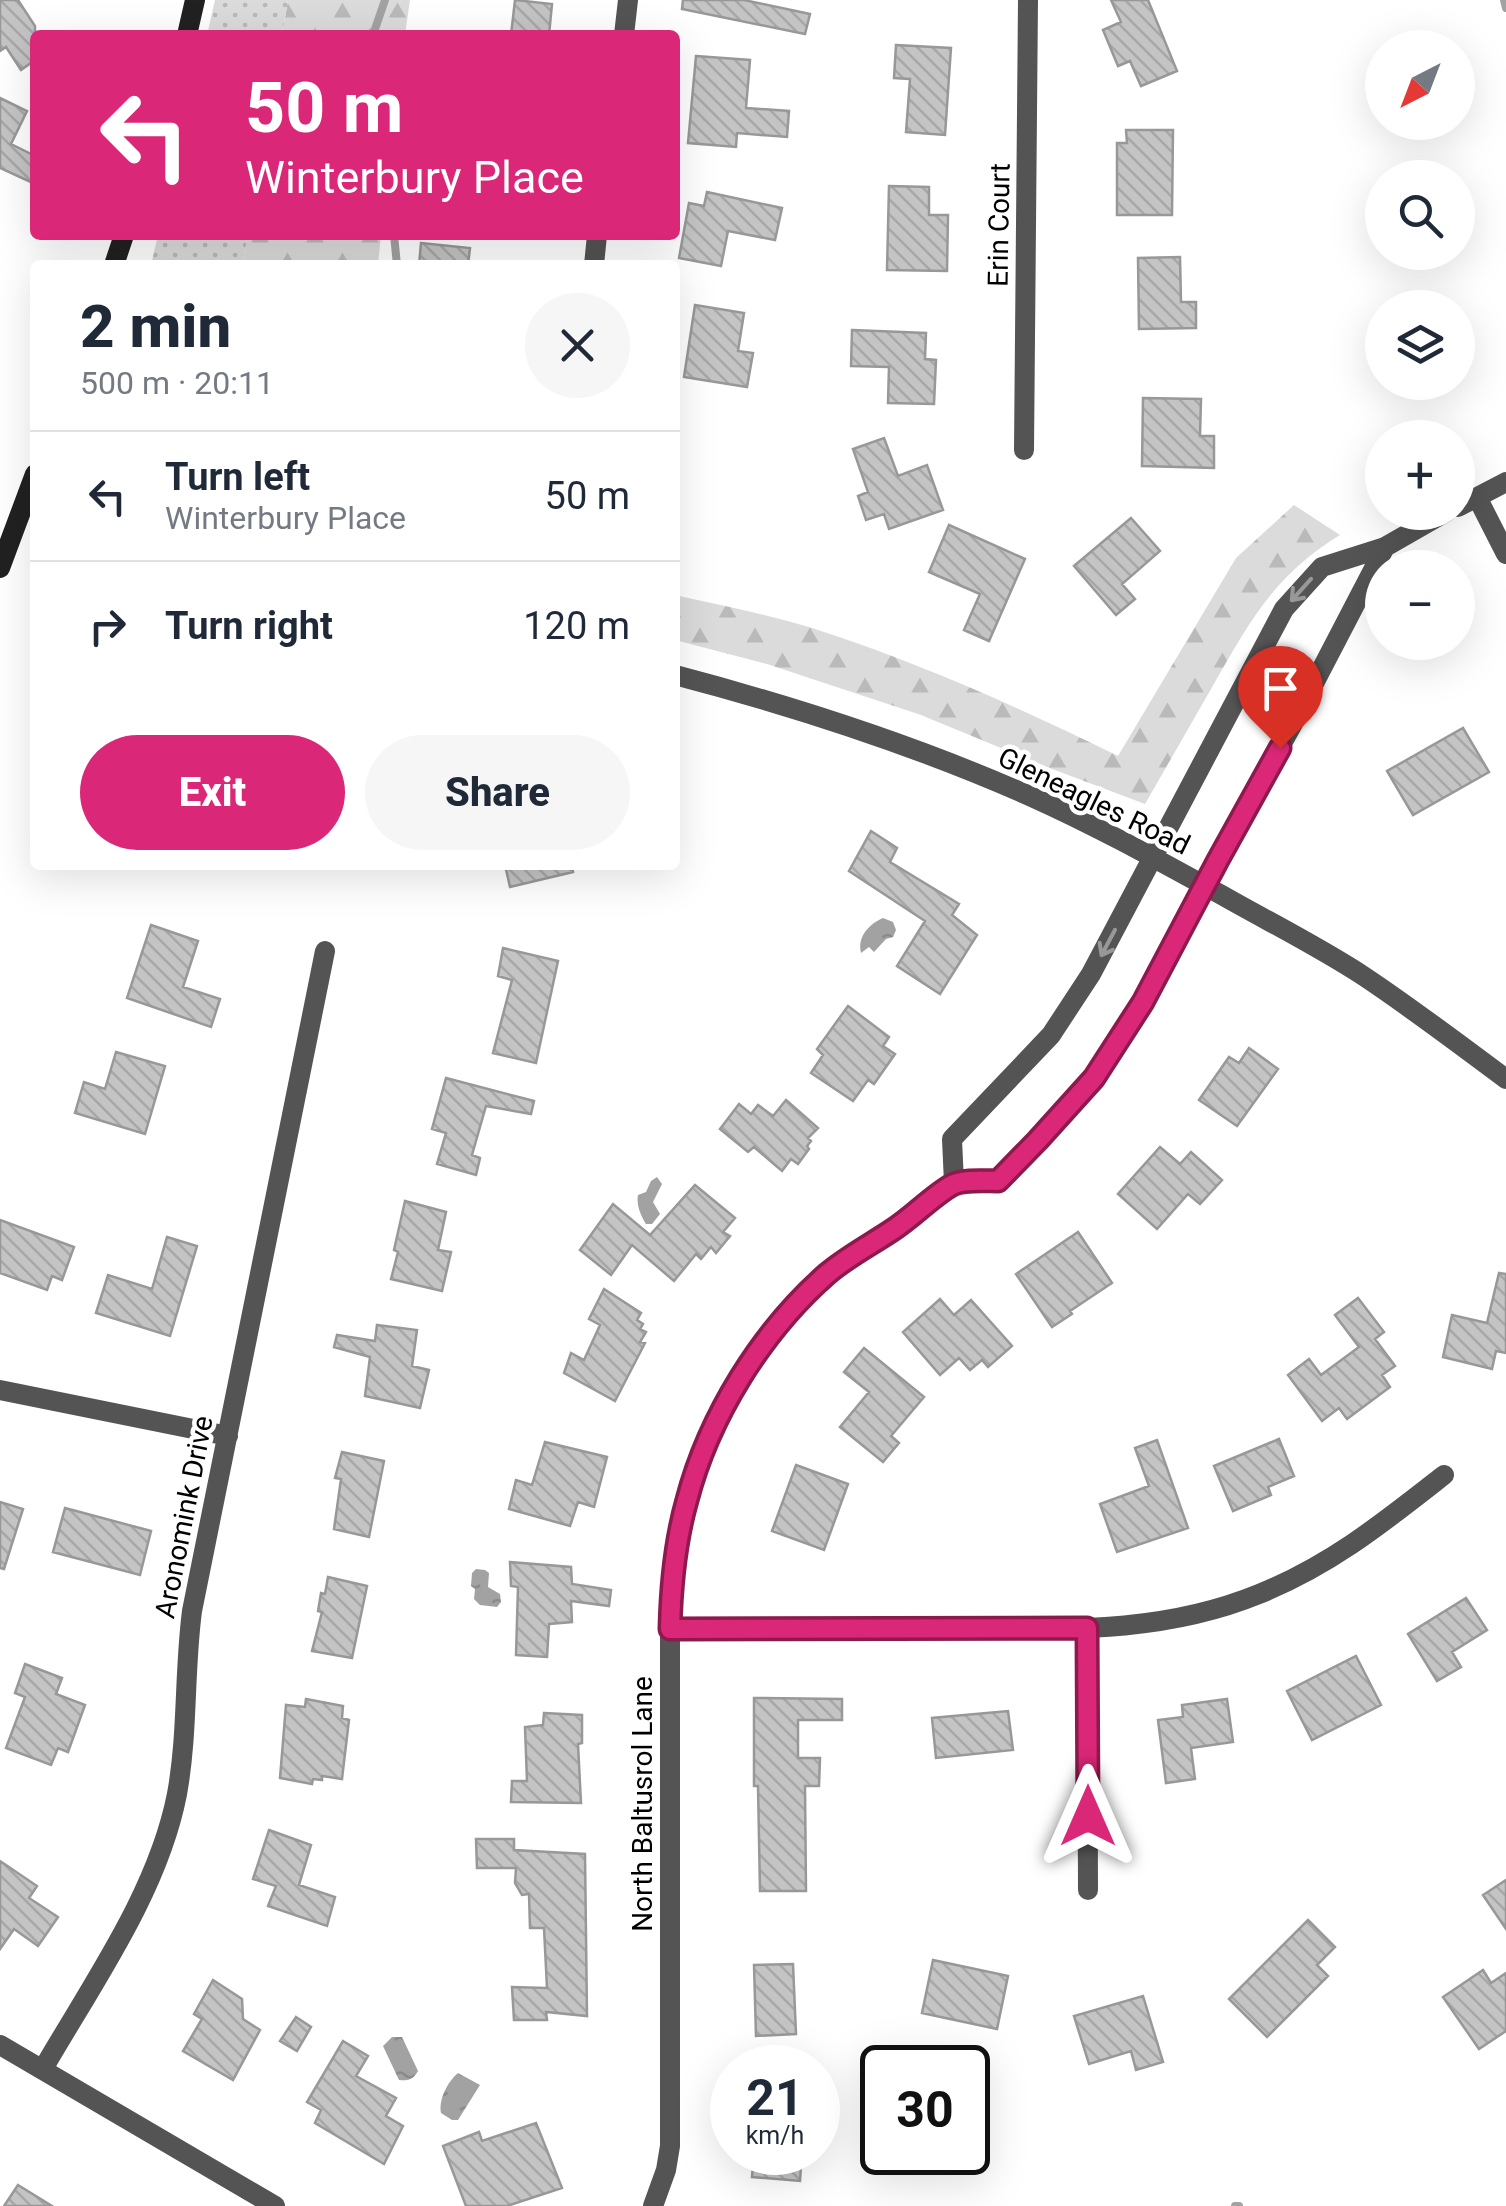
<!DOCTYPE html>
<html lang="en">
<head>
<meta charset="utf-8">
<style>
  body { margin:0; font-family:Roboto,sans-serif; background:#f6f6f7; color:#1f2937; height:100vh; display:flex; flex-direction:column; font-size:38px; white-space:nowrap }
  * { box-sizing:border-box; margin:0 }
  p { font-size:32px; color:#747a83 }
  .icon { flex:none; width:55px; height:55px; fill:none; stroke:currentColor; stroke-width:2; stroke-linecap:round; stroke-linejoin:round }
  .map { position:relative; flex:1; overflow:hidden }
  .details { position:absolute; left:30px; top:260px; width:650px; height:610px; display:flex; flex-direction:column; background:#fff; border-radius:10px; box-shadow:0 10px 40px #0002 }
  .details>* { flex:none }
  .hud { position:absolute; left:30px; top:30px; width:650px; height:210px; border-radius:10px; box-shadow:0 10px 40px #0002; background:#db2777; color:#fff; overflow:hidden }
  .needle { width:65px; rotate:222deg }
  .controls { position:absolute; left:1365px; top:30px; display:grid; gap:20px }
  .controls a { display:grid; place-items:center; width:110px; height:110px; border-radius:50%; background:#fff; box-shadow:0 10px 40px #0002; font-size:50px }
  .speed { position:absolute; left:710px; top:2045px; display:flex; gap:20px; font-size:50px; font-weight:700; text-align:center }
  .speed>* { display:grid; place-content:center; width:130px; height:130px; border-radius:50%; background:#fff; box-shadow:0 10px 40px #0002; line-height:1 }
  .speed small { font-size:25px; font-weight:400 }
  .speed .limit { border:5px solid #111; border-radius:15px; background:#fff; color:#111 }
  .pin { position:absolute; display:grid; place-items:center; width:85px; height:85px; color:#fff; margin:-102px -42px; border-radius:50% 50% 50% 0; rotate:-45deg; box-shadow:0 0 10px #0007 }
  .pin .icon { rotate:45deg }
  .me { position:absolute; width:110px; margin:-55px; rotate:0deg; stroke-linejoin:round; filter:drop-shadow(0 0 8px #0008) }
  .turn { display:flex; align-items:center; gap:35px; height:210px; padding:0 50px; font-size:45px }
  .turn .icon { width:130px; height:130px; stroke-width:2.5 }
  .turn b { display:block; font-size:70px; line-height:85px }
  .round { display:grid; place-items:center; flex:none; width:105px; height:105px; border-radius:52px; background:#f6f6f7 }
  .summary { display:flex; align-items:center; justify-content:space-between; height:170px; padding:0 50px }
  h1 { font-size:60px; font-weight:800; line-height:75px }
  .action { display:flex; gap:20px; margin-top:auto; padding:20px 50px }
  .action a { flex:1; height:115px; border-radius:60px; background:#db2777; color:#fff; font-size:40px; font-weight:800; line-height:115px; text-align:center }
  .action a+a { background:#f6f6f7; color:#1f2937 }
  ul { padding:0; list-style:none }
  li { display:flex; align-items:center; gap:30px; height:130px; padding:0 50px; border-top:2px solid #e0e1e3 }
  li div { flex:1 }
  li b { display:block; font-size:38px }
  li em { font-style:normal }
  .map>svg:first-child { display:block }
  .forest { fill:url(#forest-firs) }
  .park { fill:url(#park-dots) }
  .water { fill:url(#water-ripples) }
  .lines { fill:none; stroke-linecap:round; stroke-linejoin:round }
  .stream { stroke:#a2a2a2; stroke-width:8 }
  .building { fill:url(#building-back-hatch); stroke:#989898; stroke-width:2.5 }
  .minor { stroke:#545454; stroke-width:20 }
  .tertiary { stroke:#545454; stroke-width:20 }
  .secondary { stroke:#212121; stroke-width:20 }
  .oneway { stroke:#989898 }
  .route-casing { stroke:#8e194d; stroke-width:25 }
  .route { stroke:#db2777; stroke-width:18 }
  .labels { text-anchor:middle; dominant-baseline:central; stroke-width:9; stroke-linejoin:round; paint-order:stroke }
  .street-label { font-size:28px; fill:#000; stroke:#fff }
</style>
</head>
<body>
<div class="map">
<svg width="1506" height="2206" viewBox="0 0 1506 2206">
  <defs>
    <pattern id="forest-firs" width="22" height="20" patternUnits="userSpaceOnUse" patternTransform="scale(2.5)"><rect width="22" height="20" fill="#dbdbdb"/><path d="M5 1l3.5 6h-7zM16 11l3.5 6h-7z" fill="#bababa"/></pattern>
    <pattern id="park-dots" width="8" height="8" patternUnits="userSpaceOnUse" patternTransform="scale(2.5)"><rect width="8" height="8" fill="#dbdbdb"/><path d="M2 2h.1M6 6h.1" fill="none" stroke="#bababa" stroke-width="1.8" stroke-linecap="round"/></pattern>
    <pattern id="water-ripples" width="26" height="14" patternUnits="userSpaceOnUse" patternTransform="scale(2.5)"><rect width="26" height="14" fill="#a2a2a2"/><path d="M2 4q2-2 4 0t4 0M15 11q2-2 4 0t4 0" fill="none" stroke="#8a8a8a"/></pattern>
    <pattern id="building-back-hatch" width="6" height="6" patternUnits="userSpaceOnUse" patternTransform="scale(2.5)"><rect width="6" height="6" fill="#c4c4c4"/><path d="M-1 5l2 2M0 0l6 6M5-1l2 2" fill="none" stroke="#a7a7a7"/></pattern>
  </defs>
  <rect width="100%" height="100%" fill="#fff"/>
  <!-- forest -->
  <path class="forest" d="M288 0H410L405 35H282Z
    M248 235H381L378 265H242Z
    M1294 505 1340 535C1273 576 1249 623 1211 689 1189 727 1167 766 1145 804L1047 767 921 715 767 664 675 640V595C720 605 765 614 809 627 918 662 1016 706 1118 756L1236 558Z"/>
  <!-- park -->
  <path class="park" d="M215 0H288L282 35H207Z
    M158 235H248L242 265H151Z"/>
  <!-- water -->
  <path class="water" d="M883 918 893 922 896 930 893 937 886 939 874 952 869 947 861 953C857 937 869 924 883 918Z
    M657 1177 662 1184 653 1202 660 1214 652 1224H646C641 1216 636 1205 638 1195L646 1192 651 1181Z
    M476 1569 485 1570 489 1573 488 1587 500 1594 501 1602 497 1607 480 1605 474 1599 475 1589 471 1586 472 1573Z
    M392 2037H402L418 2071C413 2080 408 2081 399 2080L383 2046Z
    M458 2073 480 2085 458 2120H452L441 2113C438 2100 448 2081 458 2073Z"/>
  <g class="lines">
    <!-- stream -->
    <path class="stream" d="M1504 0 1506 8
      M373 35 385 0
      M394 235 397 265
      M1235 2206H1239"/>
  </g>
  <!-- building -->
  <path class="building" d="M0 0H18L35 26V60L21 70 6 47 0 51Z
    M515 0 552 4 549 35H511Z
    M683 0H744L810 14 805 34 682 9Z
    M1111 0H1148L1177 71 1141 86 1130 61 1118 66 1103 30 1121 22Z
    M896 45 951 48 945 135 906 132 910 79 894 78Z
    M696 56 750 60 746 108 789 111 787 137 737 133 736 147 688 143Z
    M0 98 27 111 11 144 35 156V184L0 168Z
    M1126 130H1173L1172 215H1117V143H1127Z
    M889 186 929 187V215H948L947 271 887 270Z
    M707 192 782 208 775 240 728 231 721 266 679 258 689 203 704 206Z
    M421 243 470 248 468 265H419Z
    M1180 257 1181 302H1196V328L1139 329 1138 258Z
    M695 305 744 313 738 351 753 353 747 387 684 377Z
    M852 330 926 333 925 359 936 360 934 404 888 403 889 367 851 366Z
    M1143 398 1201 399 1200 436H1214V468L1142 466Z
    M884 438 898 476 927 465 943 510 889 529 884 514 866 520 858 496 868 492 853 449Z
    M1131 518 1160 551 1122 584 1135 599 1116 615 1074 566Z
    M949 525 1025 559 989 641 964 630 980 594 929 572Z
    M1463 728 1489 772 1413 815 1387 771Z
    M871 831 897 848 890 862 959 904 952 915 977 935 940 994 897 966 925 921 849 871Z
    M505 865H572L573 872 510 887Z
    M151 925 198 941 183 987 220 999 211 1027 127 998Z
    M503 948 558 961 536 1063 493 1053 512 980 498 976Z
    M848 1006 889 1037 883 1046 895 1054 874 1084 868 1080 853 1101 811 1073 823 1055 817 1049Z
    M1249 1048 1278 1069 1237 1126 1199 1100 1229 1057 1239 1063Z
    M116 1052 165 1066 145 1134 75 1113 84 1082 105 1089Z
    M446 1078 534 1101 531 1114 486 1106 472 1155 480 1158 476 1175 437 1164 446 1133 432 1129Z
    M786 1100 818 1128 808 1138 811 1141 807 1146 809 1149 798 1164 791 1159 782 1171 754 1147 748 1152 720 1129 739 1104 751 1114 758 1105 773 1116Z
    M1160 1147 1180 1164 1191 1152 1222 1180 1200 1204 1188 1194 1157 1229 1118 1194Z
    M695 1185 735 1218 723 1232 730 1236 716 1253 711 1247 701 1259 696 1254 674 1281 632 1245 611 1275 580 1250 613 1204 650 1235Z
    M405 1201 446 1212 438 1250 451 1252 442 1291 391 1279 398 1252 394 1250Z
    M0 1220 74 1247 62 1280 52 1276 47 1290 0 1273Z
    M1078 1232 1112 1283 1070 1311 1072 1314 1052 1327 1016 1274Z
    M167 1237 197 1246 170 1336 96 1313 108 1275 152 1289Z
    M1499 1273 1506 1274V1353L1496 1351 1492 1369 1443 1357 1452 1315 1487 1323Z
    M604 1289 641 1313 637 1320 643 1324 640 1329 646 1332 640 1342 645 1343 615 1401 564 1373 571 1353 584 1360 600 1325 589 1319Z
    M1358 1298 1384 1332 1375 1339 1395 1366 1382 1375 1390 1387 1347 1419 1339 1408 1322 1421 1288 1375 1309 1359 1321 1375 1359 1347 1335 1315Z
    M940 1299 954 1315 971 1300 1012 1346 988 1367 982 1360 970 1370 959 1358 940 1375 903 1332Z
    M377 1325 417 1330 412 1366 429 1370 420 1408 365 1396 370 1357 334 1347 337 1335 375 1341Z
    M864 1348 924 1397 891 1436 899 1443 883 1462 840 1427 869 1392 844 1372Z
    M1279 1439 1294 1476 1268 1487 1271 1495 1233 1511 1214 1466Z
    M1157 1440 1188 1528 1117 1552 1100 1504 1149 1486 1135 1448Z
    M545 1442 607 1457 594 1507 578 1502 570 1526 509 1509 516 1480 532 1485Z
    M342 1452 384 1461 369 1537 334 1529 341 1479 335 1478Z
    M796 1465 848 1484 824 1550 772 1531Z
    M0 1502 23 1509 4 1569 0 1568Z
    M65 1508 151 1531 140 1575 53 1552Z
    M510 1562 571 1567 572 1584 611 1590 609 1606 571 1601 572 1622 549 1624 547 1657 516 1655 518 1587 511 1586Z
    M328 1577 367 1586 352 1658 312 1651 322 1612 318 1611 321 1593 325 1594Z
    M1466 1598 1487 1630 1452 1652 1461 1667 1437 1681 1408 1634Z
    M1356 1656 1381 1705 1312 1740 1287 1691Z
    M25 1664 62 1678 56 1694 85 1705 68 1752 58 1748 51 1765 6 1748 25 1697 15 1693Z
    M754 1698 842 1699V1720H798V1758H820L819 1786H805L806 1891H760L758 1786H754Z
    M306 1699 343 1706 342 1718 349 1720 342 1779 322 1776V1780L313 1779 312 1784 280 1778 286 1705 305 1707Z
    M1227 1699 1233 1742 1191 1748 1195 1779 1166 1783 1158 1720 1183 1717 1182 1705Z
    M1008 1711 1013 1750 936 1758 932 1718Z
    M544 1713 582 1715V1743L578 1744 581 1803 511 1802 512 1781H527L525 1727 543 1725Z
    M269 1830 311 1845 299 1885 335 1897 327 1926 268 1906 276 1886 253 1879Z
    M476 1839H514V1850L585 1854 587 2016 546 2012 547 2020H514L512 1987 547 1988 544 1928H530L529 1894 522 1895 515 1883 516 1868H477Z
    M0 1861 37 1886 29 1898 58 1917 38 1946 14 1929 0 1949Z
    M1506 1880V1929L1483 1895Z
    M1308 1920 1335 1947 1317 1965 1328 1976 1267 2037 1229 1999Z
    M933 1960 1008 1976 997 2029 922 2013Z
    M793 1964 796 2034 756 2036 754 1965Z
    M1483 1970 1491 1983 1506 1973V2031L1479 2049 1443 1997Z
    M213 1980 242 1999 243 2019 260 2030 233 2080 183 2051 202 2019 194 2014Z
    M1143 1996 1163 2062 1136 2070 1131 2051 1089 2064 1074 2016Z
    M296 2017 311 2027 297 2051 280 2041Z
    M343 2041 368 2056 356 2076 396 2098 386 2116 403 2126 384 2164 315 2123 321 2110 307 2102Z
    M536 2123 562 2188 507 2206H466L443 2146 479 2132 482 2141Z
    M754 2152H802L800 2181 752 2177Z
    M18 2185 52 2206H4Z"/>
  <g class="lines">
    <!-- minor -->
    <path class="minor" d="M624 35 628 0
      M594 265 597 235
      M1024 450 1028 0
      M1477 497 1506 554
      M1458 507 1506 482
      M954 1183 952 1139 1051 1035 1091 974 1284 609 1322 567 1385 547 1446 512
      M954 1183 998 1181 1038 1140 1095 1078 1143 1002 1217 860 1295 720 1385 547
      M0 1390 228 1436
      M1087 1628 1088 1890
      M670 1629C763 1629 857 1629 951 1629 1057 1629 1159 1635 1259 1594 1331 1565 1384 1522 1444 1475
      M0 2045 275 2206
      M43 2069C92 1984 158 1892 177 1794 188 1734 184 1672 192 1611L325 951
      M653 2206 666 2170 670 2146V1629C671 1586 675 1542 686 1501 708 1416 763 1328 830 1272 869 1239 917 1218 954 1183"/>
    <!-- tertiary -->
    <path class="tertiary" d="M675 675C797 707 917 746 1032 797 1099 827 1163 863 1227 898 1273 924 1321 948 1365 977 1413 1009 1459 1044 1506 1079"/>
    <!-- secondary -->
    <path class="secondary" d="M187 35 195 0
      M114 265 124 235
      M0 568 35 474"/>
  </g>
  <!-- one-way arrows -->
  <defs><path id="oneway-shaft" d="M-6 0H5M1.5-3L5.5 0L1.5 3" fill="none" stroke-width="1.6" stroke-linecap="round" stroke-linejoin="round" transform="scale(2.5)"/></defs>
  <g class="oneway">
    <use href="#oneway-shaft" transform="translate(1301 590) rotate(132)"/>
    <use href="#oneway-shaft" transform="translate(1108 943) rotate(118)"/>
  </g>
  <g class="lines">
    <!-- route casing -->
    <g class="route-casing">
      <path id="route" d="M1088 1816 1087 1628 670 1629C671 1586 675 1542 687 1500 709 1416 762 1331 827 1274 847 1257 870 1245 891 1231 912 1218 932 1196 952 1185 963 1179 985 1181 998 1181L1038 1140 1094 1078 1143 1002 1218 860 1280 748"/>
    </g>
    <!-- route -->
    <use href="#route" class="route"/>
  </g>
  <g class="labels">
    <!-- street labels -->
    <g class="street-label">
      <text transform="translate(999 225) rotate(-89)">Erin Court</text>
      <text transform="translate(1094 801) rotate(26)">Gleneagles Road</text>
      <text transform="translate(184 1517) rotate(-79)">Aronomink Drive</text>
      <text transform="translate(642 1804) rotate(-90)">North Baltusrol Lane</text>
    </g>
  </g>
</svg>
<div class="controls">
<a><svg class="needle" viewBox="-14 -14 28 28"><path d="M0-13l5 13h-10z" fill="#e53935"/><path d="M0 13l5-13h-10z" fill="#747a83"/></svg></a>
<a><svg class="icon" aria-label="search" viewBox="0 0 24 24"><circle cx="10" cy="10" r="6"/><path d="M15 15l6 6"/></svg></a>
<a><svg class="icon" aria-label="layers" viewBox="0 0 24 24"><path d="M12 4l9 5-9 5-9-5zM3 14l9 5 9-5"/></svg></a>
<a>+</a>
<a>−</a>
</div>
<div class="speed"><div>21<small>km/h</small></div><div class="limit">30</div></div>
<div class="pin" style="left:1280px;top:748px;background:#d93025"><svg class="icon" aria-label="arrive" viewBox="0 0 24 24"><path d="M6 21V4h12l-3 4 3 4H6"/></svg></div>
<svg class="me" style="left:1088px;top:1816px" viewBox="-20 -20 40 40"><path d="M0-17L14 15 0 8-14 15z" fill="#db2777" stroke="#fff" stroke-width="4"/></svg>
<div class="hud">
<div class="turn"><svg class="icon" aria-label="left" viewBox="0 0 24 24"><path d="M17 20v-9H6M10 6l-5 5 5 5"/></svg><div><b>50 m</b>Winterbury Place</div></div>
</div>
<section class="details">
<div class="summary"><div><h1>2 min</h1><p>500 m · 20:11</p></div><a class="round"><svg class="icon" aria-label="close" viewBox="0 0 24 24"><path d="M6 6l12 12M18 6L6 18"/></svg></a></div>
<ul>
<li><svg class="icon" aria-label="left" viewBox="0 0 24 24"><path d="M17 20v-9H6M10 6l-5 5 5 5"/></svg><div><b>Turn left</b><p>Winterbury Place</p></div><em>50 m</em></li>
<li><svg class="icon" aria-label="right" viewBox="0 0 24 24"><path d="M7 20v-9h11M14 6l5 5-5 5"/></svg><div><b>Turn right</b></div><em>120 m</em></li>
</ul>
<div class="action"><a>Exit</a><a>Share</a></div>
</section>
</div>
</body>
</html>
